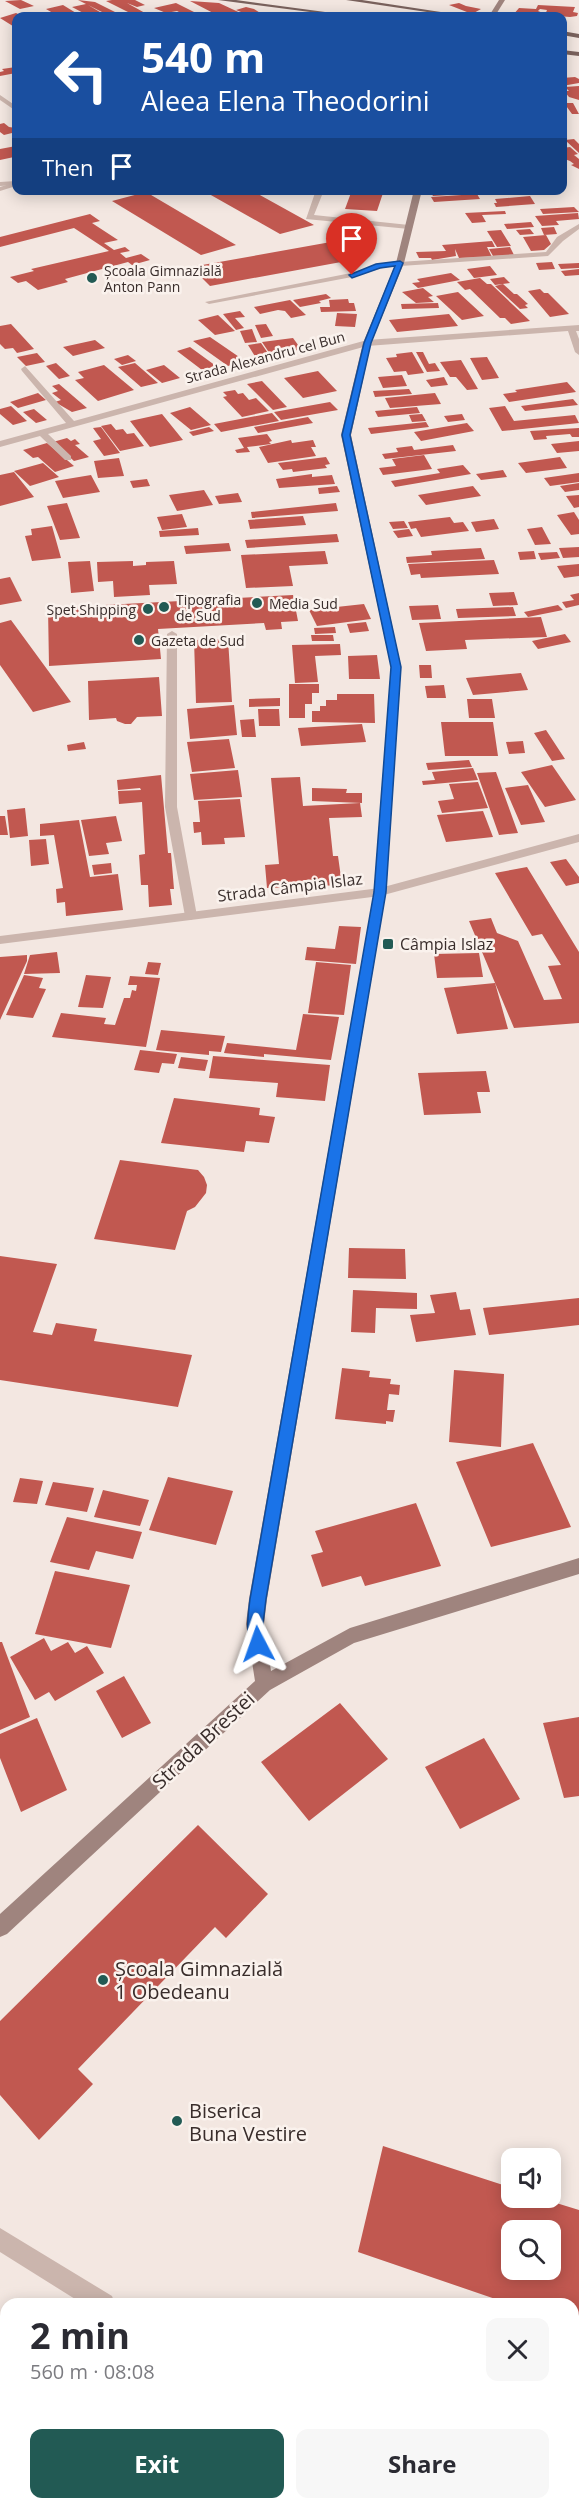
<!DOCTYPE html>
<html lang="en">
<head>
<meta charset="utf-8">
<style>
  body { margin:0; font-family:"Open Sans",sans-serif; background:#f7f7f7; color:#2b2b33; height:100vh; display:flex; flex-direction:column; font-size:22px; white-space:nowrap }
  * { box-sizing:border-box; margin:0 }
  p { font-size:20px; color:#7c7c81 }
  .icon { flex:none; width:33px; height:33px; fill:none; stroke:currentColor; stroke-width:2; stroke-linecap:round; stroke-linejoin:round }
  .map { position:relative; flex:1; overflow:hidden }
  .side { position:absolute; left:0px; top:2298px; width:579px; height:212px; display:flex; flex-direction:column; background:#fff; border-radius:18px 18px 0 0; box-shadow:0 3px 15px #0003 }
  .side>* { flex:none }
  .top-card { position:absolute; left:12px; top:12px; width:555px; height:183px; border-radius:12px; box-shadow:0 3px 15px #0003; background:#1a4fa0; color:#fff; overflow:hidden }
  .controls { position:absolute; left:501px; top:2148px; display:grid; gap:12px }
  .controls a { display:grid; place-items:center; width:60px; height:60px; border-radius:12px; background:#fff; box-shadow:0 3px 15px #0003; font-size:30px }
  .pin { position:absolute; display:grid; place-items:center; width:51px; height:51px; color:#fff; margin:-62px -26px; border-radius:50% 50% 50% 0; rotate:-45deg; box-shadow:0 0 6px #0007 }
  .pin .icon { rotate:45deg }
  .me { position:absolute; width:66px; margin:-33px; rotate:356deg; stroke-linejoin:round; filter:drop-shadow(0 0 4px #0008) }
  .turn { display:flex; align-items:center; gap:21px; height:126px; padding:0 30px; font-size:27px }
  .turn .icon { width:78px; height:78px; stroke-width:2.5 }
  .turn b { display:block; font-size:42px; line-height:51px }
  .then { display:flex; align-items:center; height:57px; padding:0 30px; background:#0003; gap:12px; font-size:22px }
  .round { display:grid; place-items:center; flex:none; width:63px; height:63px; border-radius:12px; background:#f7f7f7 }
  .overview { display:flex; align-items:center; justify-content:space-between; height:102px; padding:0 30px }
  h1 { font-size:36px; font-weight:700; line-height:45px }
  .button { display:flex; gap:12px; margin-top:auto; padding:12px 30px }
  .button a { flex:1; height:69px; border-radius:12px; background:#225a54; color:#fff; font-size:24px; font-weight:700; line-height:69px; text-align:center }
  .button a+a { background:#f7f7f7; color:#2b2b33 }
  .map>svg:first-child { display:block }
  .building { fill:#c15850; fill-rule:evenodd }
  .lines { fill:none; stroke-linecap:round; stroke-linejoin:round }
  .service { fill:#cbb5ad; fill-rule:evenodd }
  .minor { fill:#cbb5ad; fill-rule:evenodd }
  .tertiary { fill:#cbb5ad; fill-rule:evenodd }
  .secondary { fill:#9f847e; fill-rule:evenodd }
  .primary { fill:#7a625d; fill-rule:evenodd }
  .route { fill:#1a73e8; stroke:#114b97; stroke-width:1.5 }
  .poi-dot { fill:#225a54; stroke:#faf2ed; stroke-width:2 }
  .labels { text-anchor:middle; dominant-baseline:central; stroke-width:5; stroke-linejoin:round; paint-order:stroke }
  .far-poi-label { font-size:14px; fill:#392d2b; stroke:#faf2ed; text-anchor:start }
  .far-street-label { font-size:14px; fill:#392d2b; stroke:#faf2ed }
  .street-label { font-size:16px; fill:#392d2b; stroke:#faf2ed }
  .poi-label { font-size:16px; fill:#392d2b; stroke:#faf2ed; text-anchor:start }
  .near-street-label { font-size:20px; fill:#392d2b; stroke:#faf2ed }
  .near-poi-label { font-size:20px; fill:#392d2b; stroke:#faf2ed; text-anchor:start }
</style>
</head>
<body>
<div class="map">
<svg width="579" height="2509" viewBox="0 0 579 2509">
  <rect width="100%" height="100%" fill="#f3e7e1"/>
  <!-- building -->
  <path class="building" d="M21 0 34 6 20 9 5 1Z
    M78 0 95 2 115 12 106 14 88 5 105 15 89 16 72 7 86 4Z
    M112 0H135L145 5 137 7 127 3 145 13 134 15 106 1Z
    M190 1 219 3 247 16H219Z
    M176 3 198 14 187 16 177 11 166 13 154 8Z
    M459 3 466 6 481 9 472 14 449 5Z
    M63 5 76 13 58 16 46 9Z
    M538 5 575 7 573 12 578 13 577 16 570 17 545 15 547 10 540 9 538 11 543 13 538 15H513L519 8 536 9Z
    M246 7 254 9 265 16H251L236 10Z
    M16 13 22 16H16V28L0 18Z
    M16 67V73L0 76V72L4 71 2 69Z
    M575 77 579 79V83L562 86V78Z
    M579 86V100L569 97 564 91H569L565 87Z
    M564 103H573L579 114H572Z
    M4 123 9 127 16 128V132L4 135 0 132V124Z
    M574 139 579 144V153L565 140Z
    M16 146V159L14 157 0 160V149Z
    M570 147 578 154 574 155 579 159V169L571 165 574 164 570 161 562 158V148Z
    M202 190H251L314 225 280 234Z
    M352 190H384L377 211 345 209Z
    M477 190 479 193 433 196 431 193Z
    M146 192 236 245 201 255 112 201Z
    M477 194 480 199 434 202 431 197Z
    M530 196 535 204 496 207 494 203H497L495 199Z
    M574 207 579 212 543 214 540 209Z
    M505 211 506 214 482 215 486 222 472 223 465 213Z
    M578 213 579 219 556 221 559 225 542 226 535 216Z
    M90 214 100 221 92 223 118 240 104 243 114 250 125 247 130 251 120 253 126 258 141 254 150 260 132 265 128 262 65 279 68 282 38 290 26 281 18 283 10 277 34 271 31 269 109 251 74 228 0 247V237Z
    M531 222 534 227 507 229 504 224Z
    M554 227 557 234 544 235 541 228Z
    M530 229 534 234 520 235 516 230Z
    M501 230 511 246 497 247 487 231Z
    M546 235 551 244 544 250 531 251 523 237Z
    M342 240 363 258 210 286 191 267Z
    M492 241 495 247H487L492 257 459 258 455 249 456 256 432 260 431 258H419L416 252 446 251 442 245Z
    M510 247 514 255 493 256 489 249Z
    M552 262 555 269 539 270 536 263Z
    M579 263V268L561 269 558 264Z
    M490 266 497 275 474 278 467 269Z
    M579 269V275L565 276 561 271Z
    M451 273 460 280 418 288 412 283 420 282 417 279Z
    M504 277 510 283 495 285 490 279Z
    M480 278 487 284H491L530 321 511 324 505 318H500L470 289 465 290 457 282Z
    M503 284 514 294H517L528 304 525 305 528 308 520 309 495 286Z
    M423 288 433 296 428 297 434 302 416 303 402 292Z
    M540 289 544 293H548L569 314 550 317 528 291Z
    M458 292 484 316 462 320 436 296Z
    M326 294 331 298 319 301 321 303 300 307 293 300Z
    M348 299 349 303H354L356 311 321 312 320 307H330L329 300Z
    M290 300 306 315 291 318 285 311 278 310 260 314 254 307Z
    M438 303 439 308 402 309 401 304Z
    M240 311 245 317 235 318 244 328 236 330 223 314Z
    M337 313 357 314 355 327 335 326Z
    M449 314 458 326 397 332 389 320Z
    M218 315 235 331 215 335 198 320Z
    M11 324 34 349 17 353 13 348 5 349 0 344V326Z
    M266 324 273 336 261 338 255 325Z
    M252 329 257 342 245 343 240 331Z
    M210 337 245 361 228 366 193 341Z
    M293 338 301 349 272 357 262 342Z
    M95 340 105 348 73 356 63 347Z
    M261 343 270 356 256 358 248 345Z
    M190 347 216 366 202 370 177 351Z
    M412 352 424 373 408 375 406 371 394 372 386 358 397 357 396 354Z
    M416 352H423L429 364 435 363 440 371 427 372Z
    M37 353 45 362 26 366 17 357Z
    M128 355 136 361 122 365 114 359Z
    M487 357 499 378 482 380 470 358Z
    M461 360 478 389 467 390 456 377H450L440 362Z
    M56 363 70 376 59 379 46 366Z
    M135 363 158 383 141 387 118 367Z
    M104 365 134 390 98 401 75 380 84 378 78 372Z
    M164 365 180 378 162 383 146 370Z
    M318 371 337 391 303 398 284 378Z
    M402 375 407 386 383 388 378 377Z
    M444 377 448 385 431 387 426 380Z
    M262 381 287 407 273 410 247 384Z
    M567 382 576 392 509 402 503 394 517 392 515 390Z
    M59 384 87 408 72 412 55 402 61 400 52 393 58 391 52 386Z
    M409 389 412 394 375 397 373 391Z
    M235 390 238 394 243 393 249 400 256 398 269 411 242 417 223 397 227 396 223 392Z
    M38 393 46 400 18 408 10 402Z
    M435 393 441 404 390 408 385 398Z
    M573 399 578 405 525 411 521 406Z
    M330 402 338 410 281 420 274 412Z
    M11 406 27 421 13 425 0 414V409Z
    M505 406 514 421 575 415 579 423 502 431 489 408Z
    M190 407 211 425 191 430 170 413Z
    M417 407 420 413 378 417 375 411Z
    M34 409 47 420 36 423 23 412Z
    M272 413 279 421 221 432 214 424Z
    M162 414 183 440 150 447 130 421Z
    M422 414 426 421 412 422 409 415Z
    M462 414 465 420 448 422 444 416Z
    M308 417 313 423 258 433 254 427Z
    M426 422 429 427 371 434 368 428Z
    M467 423 474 431 421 441 414 432Z
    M111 424 116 430 123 429 127 434 134 433 144 446 120 451 101 426Z
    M101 427 120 453 104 456 93 441 101 439 93 428Z
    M209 427 214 431 193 436 189 432Z
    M579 428V437H572L570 434 546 436 547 439 534 440 530 431Z
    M267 434 272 441 269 442 271 444 247 447 250 452 237 453 235 450 244 448 238 438Z
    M67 438 71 441 75 439 80 444 75 445 89 457 74 461 53 442Z
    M291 440 292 443 313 440 316 447H311L316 456 268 463 259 447Z
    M579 441V451L557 453 551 444Z
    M47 443 74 466 55 472 38 457 33 458 23 450Z
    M453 445 456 451 385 459 382 454 398 452 396 448 412 446 414 450Z
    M424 455 432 469 383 475 379 468 396 466 392 459Z
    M326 457 330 464 325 465 327 468 293 472 292 469 283 470 278 463Z
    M560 457 567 468 526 473 518 463Z
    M119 458 124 476 98 478 94 461Z
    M43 463 59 477 30 486 14 471Z
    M463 465 471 474 395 487 391 481 440 473 437 469Z
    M503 470 507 477 481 480 476 474Z
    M14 472 34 497 0 506V475Z
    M579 473V482L550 486 544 478Z
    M312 474V477L332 475 335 484 279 488 276 479Z
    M91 475 100 492 63 498 55 481Z
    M147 479 150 486 133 488 130 481Z
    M579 483V490L565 492 560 486Z
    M337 486 340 492 319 494 318 488Z
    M473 486 481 496 426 505 418 495Z
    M204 490 213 505 177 511 169 495Z
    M238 493 242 502 219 504 215 496Z
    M579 495V507L574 508 566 496Z
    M67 503 80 538 60 540 47 506Z
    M336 503 338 511 252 518 251 512Z
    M574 512 579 520V534L571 535 557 515Z
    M182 514 187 527 162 530 157 517Z
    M303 516 306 525 250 529 248 520Z
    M450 517 454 523 463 522 469 531 421 537 416 528 411 529 408 522Z
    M494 519 499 529 476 532 471 522Z
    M404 521 408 528 393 529 389 522Z
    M52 526 61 558 32 561 25 536 32 535 31 529Z
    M542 527 551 544 535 545 527 529Z
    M198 528 199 535 160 537 159 531Z
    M409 529 413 536 398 538 393 531Z
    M337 534 339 542 247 548 245 540Z
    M229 543 231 551 186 554 184 546Z
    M579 547V557L563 558 559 548Z
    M481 548 485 559 407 563 406 557 432 555 431 551Z
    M325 551 328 564 289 566 293 586 246 588 241 555Z
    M534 551 536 559 520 560 518 552Z
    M557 552 560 558 541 560 538 553Z
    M494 560 499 574 421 578 420 574 411 575 408 564Z
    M90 561 94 591 71 593 68 562Z
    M133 561V566L146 565V562L174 561 177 584 149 585 150 595 114 597 113 581 98 582 97 562Z
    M579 564V576L564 578 557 566Z
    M10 577 22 601 0 605V579Z
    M514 592 518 605 493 606 489 593Z
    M579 593V605L566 608 562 602 574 600 570 595Z
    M293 595 298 621 281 622 282 629 266 630 264 623 158 629 161 659 49 666 48 608Z
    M364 604 371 619 317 626 309 610Z
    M438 605 441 619 412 620 409 606Z
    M558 605 563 610 528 617 524 612Z
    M513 607 516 616 458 618 456 609Z
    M541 617 547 637 465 640 467 649 426 651 419 623Z
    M11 620 71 702 33 712 0 665V623Z
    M366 622 369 631 350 633 347 624Z
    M335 627 336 633 315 634 314 628Z
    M565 634 571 642 538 649 532 641Z
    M311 635H333L334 641H312Z
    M228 639 232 702 196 703 194 640Z
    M340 644 341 655 315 656 318 682 295 683 292 645Z
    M377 655 380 679H349L348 656Z
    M419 665H431L432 678H420Z
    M521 673 528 690 473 695 466 678Z
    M159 677 162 716 137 717 131 724H125L117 721 116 718 89 720 88 681Z
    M289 684H319V693H312V704H305V718H289Z
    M444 685 446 698H427L425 686Z
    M337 694H374L375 723 312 722V711H320V706H326V700H337Z
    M280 698V706L249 707V699Z
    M467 699H492L495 718H469Z
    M234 705 237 735 190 739 187 709Z
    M258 709H279L280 726H259Z
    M254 719 256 737H242L240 720Z
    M441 722H493L498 756H445Z
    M362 724 366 742 301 746 298 728Z
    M546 730 565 759 552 761 534 733Z
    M229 739 235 768 192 772 187 742Z
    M523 741 525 753 509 754 506 742Z
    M84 742 86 749 68 751 67 745Z
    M469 760 472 767 428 770 426 763Z
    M552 765 576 800 545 807 521 772Z
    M473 768 478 780 423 785 422 781 435 780 432 772Z
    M238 770 242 797 194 800 190 774Z
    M496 772 518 833 499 835 477 773Z
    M161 775 168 853H171L174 889H170L172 905 149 907 148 885H141L139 855 145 854 142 802 119 804 118 791 141 790 140 788 118 790 117 780Z
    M300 777 303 806 360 803 362 817 329 818 333 856H338L342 885 267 888 265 865 279 864 271 778Z
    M478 782 488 808 442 813 438 801 454 799 449 784Z
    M528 785 545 822 521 825 505 788Z
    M312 788 347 789 346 793H362V803L312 801Z
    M240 799 245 837 224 838 225 844 202 845 201 832 194 833 193 822H200L198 801Z
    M25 808 28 836 10 838 7 810Z
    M483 811 493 837 446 842 437 815Z
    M0 816H5L8 835H0Z
    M116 816 122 841 106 843 109 854 89 856 81 820Z
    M79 820 90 877 118 874 123 910 66 916 65 902 57 903 56 889 63 888 54 835 40 836V824Z
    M46 839 49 864 31 866 29 840Z
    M566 859 579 877V883L566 886 550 862Z
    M111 863 112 873 94 875 92 865Z
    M527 867 579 952V1023L514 1028 469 921 491 918 497 933 518 941 544 1000 562 999 548 966 561 965 542 934 532 936 495 873Z
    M339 926 361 927 356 964 305 960 307 947 335 949Z
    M57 952 60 973 24 974 30 955Z
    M479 953 483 977 437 978 434 954Z
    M27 955V961L0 1020V957Z
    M148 962 161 963 158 975 145 974Z
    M316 962 351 965 344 1015 308 1013Z
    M24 975 43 978 39 988 46 989 33 1018 6 1015Z
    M86 975 111 977 103 1008 78 1007Z
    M130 976 160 978 146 1047 52 1037 61 1013 106 1018 104 1024 115 1025 124 998H130L132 990 136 991 137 985H128Z
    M495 983 508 1029 457 1034 444 988Z
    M303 1014 339 1017 331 1060 264 1054V1057L224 1053 227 1043 296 1050Z
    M161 1030 225 1036 221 1052 209 1051V1055L156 1050Z
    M140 1050 177 1054 174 1064 162 1063 159 1073 134 1070Z
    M213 1056 330 1065 325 1101 276 1097 278 1083 209 1078Z
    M181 1057 208 1060 205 1071 178 1068Z
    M486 1071 490 1092H477L481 1113 424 1115 418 1073Z
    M174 1098 260 1108 259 1115 275 1117 269 1143 246 1141 244 1152 161 1143Z
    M120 1160 198 1170 204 1177 207 1185 206 1193 195 1207 187 1211 175 1250 94 1239Z
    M349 1248 405 1249 406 1279 348 1278Z
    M0 1256 57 1264 33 1332 52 1335 56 1323 97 1329 94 1341 192 1355 178 1407 0 1380Z
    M353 1290 417 1293V1309L376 1308 375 1333 351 1332Z
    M456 1292 460 1310 470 1309 476 1335 416 1342 410 1315 435 1313 430 1295Z
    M579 1298V1325L489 1335 483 1308Z
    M342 1368 370 1371 369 1377 391 1379 390 1384 400 1385 399 1395 389 1394 387 1410H395L393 1422 386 1421V1424L335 1419Z
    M454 1370 504 1374 501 1447 449 1442Z
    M533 1443 571 1527 491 1547 456 1462Z
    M168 1477 233 1491 216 1545 149 1530Z
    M20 1478 43 1481 37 1504 13 1502Z
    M53 1482 94 1488 87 1512 45 1505Z
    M103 1490 149 1500 140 1526 94 1517Z
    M416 1503 441 1566 365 1586 361 1576 322 1587 311 1555 323 1552 315 1531Z
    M67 1517 142 1532 133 1559 96 1551 89 1570 50 1562Z
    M55 1571 130 1585 111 1648 35 1634Z
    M44 1638 51 1651 68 1642 75 1653 87 1646 104 1673 55 1701 49 1692 35 1700 10 1657Z
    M0 1642H2L30 1717 0 1730Z
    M124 1676 151 1723 122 1738 96 1691Z
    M340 1703 388 1759 309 1821 261 1762Z
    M579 1717V1796L564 1798 543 1723Z
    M37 1718 67 1790 21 1812 0 1758V1734Z
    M484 1738 520 1799 460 1829 425 1767Z
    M198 1825 268 1894 226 1938 215 1927 78 2069 93 2084 39 2140 0 2095V2021Z
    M383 2146 512 2188V2198H540L579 2210V2327L573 2325V2304H510L358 2252ZM512 2230H550V2270H512Z
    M6 2312V2391L0 2387V2322Z
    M58 2504H112V2509H91Z
    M157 2504H261V2509H157Z"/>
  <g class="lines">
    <!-- service -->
    <path class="service" d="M316 190H324L314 215 409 225 413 227 409 229 306 219Z
      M172 631 177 634V807L197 916 191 920 185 916 165 807 167 634Z"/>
    <!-- minor -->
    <path class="minor" d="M0 95 16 106V111L0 100Z
      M16 181V185L0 186V182Z
      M579 224V229L563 241 548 256 386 267 352 277 209 304 205 302 351 273 385 263 546 252 557 237Z
      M579 325V331H576L579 339V355L575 352 568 331 367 346 48 434 71 456V460H65L40 436 0 447V441L66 423 22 371 21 369 25 366 74 421 367 340Z
      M497 2504H521V2509H497Z"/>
    <!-- tertiary -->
    <path class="tertiary" d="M16 182V186L0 191V187Z
      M579 834V842L380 896 0 944V936L380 888Z
      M0 2228 112 2296 115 2304H83L0 2252Z
      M573 2442 579 2443V2467L573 2466Z"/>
    <!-- secondary -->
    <path class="secondary" d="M499 0H505L495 16H489Z
      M414 190H422L404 263 371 343 351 435 401 667 386 892 267 1599 264 1624 271 1671 350 1628 579 1558V1574L354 1643 270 1690 7 1934 0 1937V1914L255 1681 246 1624 249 1599 374 892 391 667 341 435 363 343 396 263Z"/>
    <!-- primary -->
    <path class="primary" d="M218 0H236L355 16H341Z
      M346 0H362L467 16H454Z
      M562 31 579 34V38L562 35Z
      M562 50 579 52V56L562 54Z"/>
  </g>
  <!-- route -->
  <path class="route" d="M400 261 403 263 371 343 350 435 401 667 386 892 266 1599 263 1624 266 1644 264 1649 258 1651 252 1649C245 1633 248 1616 250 1599L374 892 391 667 342 435 364 343 395 266 380 268 352 278 349 275 376 264Z"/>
  <!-- markers -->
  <g class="poi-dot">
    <circle cx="92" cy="278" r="6"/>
    <circle cx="257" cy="603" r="6"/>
    <circle cx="164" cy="607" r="6"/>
    <circle cx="148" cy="609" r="6"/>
    <circle cx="139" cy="640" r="6"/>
    <rect x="382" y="938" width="12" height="12" rx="3"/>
    <circle cx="103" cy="1980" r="6"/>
    <circle cx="177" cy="2121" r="6"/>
  </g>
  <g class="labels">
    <!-- far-poi labels -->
    <g class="far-poi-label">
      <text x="104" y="270">Școala Gimnazială<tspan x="104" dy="16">Anton Pann</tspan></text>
      <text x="176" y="599">Tipografia<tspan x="176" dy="16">de Sud</tspan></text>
      <text x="269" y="603">Media Sud</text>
      <text x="136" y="609" text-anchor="end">Spet Shipping</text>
      <text x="151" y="640">Gazeta de Sud</text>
    </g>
    <!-- far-street labels -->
    <g class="far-street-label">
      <text transform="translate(265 357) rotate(-15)">Strada Alexandru cel Bun</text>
    </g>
    <!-- street labels -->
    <g class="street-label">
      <text transform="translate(290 887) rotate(-7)">Strada Câmpia Islaz</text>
    </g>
    <!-- poi labels -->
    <g class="poi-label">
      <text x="400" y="944">Câmpia Islaz</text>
    </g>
    <!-- near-street labels -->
    <g class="near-street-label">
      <text transform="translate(203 1740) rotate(-43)">Strada Brestei</text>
    </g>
    <!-- near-poi labels -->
    <g class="near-poi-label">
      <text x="115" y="1968">Școala Gimnazială<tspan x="115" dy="23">1 Obedeanu</tspan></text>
      <text x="189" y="2110">Biserica<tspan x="189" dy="23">Buna Vestire</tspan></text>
    </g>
  </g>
</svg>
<div class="controls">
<a><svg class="icon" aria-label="sound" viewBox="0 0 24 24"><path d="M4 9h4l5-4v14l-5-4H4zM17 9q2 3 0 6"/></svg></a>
<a><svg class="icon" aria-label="search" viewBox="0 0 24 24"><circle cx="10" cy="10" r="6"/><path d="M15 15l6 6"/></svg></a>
</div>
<div class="pin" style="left:352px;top:275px;background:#d93025"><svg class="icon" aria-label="arrive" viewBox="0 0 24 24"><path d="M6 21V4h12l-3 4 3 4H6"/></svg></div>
<svg class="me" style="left:258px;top:1644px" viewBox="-20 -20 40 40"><path d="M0-17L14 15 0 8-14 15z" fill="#1a73e8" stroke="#fff" stroke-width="4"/></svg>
<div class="top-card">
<div class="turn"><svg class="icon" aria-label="left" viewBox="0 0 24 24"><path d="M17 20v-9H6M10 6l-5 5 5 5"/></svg><div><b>540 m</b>Aleea Elena Theodorini</div></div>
<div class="then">Then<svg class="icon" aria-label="arrive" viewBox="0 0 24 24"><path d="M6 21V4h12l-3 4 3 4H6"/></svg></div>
</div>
<section class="side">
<div class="overview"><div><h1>2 min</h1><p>560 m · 08:08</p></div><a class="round"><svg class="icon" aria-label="close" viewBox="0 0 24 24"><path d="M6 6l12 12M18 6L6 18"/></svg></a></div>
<div class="button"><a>Exit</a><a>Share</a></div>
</section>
</div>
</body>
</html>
